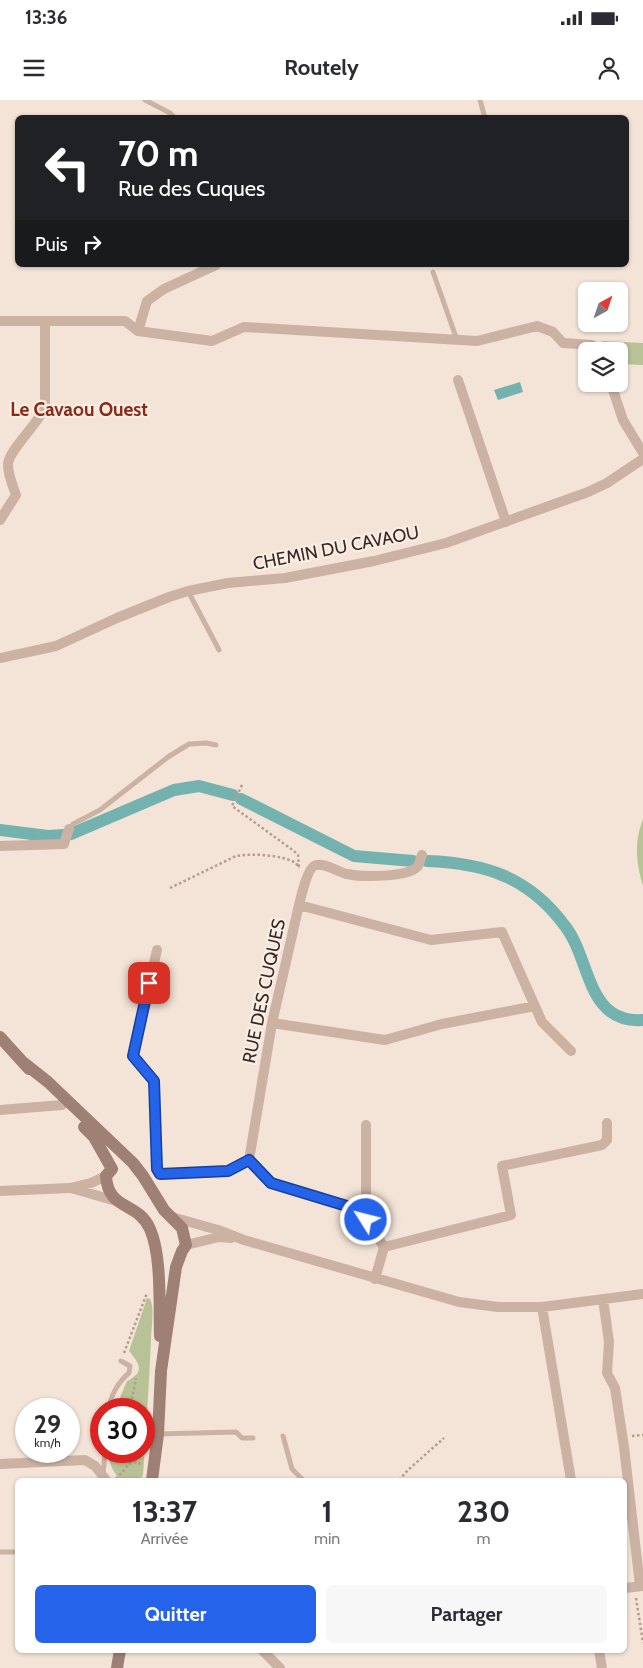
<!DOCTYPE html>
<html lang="fr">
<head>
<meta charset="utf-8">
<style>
  body { margin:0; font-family:Cabin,sans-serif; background:#f7f7f7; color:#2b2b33; height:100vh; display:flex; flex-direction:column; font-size:19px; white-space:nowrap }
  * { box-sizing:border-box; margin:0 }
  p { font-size:16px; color:#7c7c81 }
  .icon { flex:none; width:28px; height:28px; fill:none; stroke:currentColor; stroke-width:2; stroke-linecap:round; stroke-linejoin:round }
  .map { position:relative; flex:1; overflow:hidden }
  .side { position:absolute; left:15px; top:1378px; width:612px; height:175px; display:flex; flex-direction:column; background:#fff; border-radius:8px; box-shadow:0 1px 4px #0004 }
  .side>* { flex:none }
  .hud { position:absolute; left:15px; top:15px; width:614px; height:152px; border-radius:8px; box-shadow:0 1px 4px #0004; background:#202124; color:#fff; overflow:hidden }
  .needle { width:32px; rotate:40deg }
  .controls { position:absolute; left:578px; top:182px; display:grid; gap:10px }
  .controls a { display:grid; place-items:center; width:50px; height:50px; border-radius:8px; background:#fff; box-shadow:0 1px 4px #0004; font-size:25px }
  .speed { position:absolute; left:15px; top:1298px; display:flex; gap:10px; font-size:25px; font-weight:700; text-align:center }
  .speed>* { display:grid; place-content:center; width:65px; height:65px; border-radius:50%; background:#fff; box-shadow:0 1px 4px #0004; line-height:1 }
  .speed small { font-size:12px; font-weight:400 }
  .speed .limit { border:8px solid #d22; background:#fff; color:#111 }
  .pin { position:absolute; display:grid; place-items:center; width:42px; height:42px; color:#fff; margin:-21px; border-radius:10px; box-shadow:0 2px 8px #0006 }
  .me { position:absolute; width:55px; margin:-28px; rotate:306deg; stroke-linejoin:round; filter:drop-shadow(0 0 4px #0008) }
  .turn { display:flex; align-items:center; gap:18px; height:105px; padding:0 20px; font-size:22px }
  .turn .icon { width:65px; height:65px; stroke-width:2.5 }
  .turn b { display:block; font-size:35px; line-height:42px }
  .then { display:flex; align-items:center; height:48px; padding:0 20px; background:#0003; gap:10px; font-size:19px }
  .eta { display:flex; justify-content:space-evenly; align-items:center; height:85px; text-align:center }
  .eta b { font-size:30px; font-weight:700; line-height:35px }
  .action { display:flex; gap:10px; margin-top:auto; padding:10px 20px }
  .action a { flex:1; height:58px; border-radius:8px; background:#2563eb; color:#fff; font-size:20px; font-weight:700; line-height:58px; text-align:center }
  .action a+a { background:#f7f7f7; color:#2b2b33 }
  .status { display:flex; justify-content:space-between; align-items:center; height:35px; padding:0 25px; background:#fff; direction:ltr }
  .status svg { height:14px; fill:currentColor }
  header { display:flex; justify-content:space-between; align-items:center; height:65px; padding:0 20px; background:#fff; font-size:22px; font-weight:700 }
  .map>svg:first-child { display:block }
  .green { fill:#b7c396 }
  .water { fill:#74b2af }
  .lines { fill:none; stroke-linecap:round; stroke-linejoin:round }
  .canal { stroke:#74b2af; stroke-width:12 }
  .path { stroke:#b79c8d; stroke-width:2.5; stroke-dasharray:2.5 2.5; stroke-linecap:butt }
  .lane { stroke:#cbb2a3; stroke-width:5 }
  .street { stroke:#cbb2a3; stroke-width:10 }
  .secondary { stroke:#9f8074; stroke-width:12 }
  .route-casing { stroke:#184099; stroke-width:12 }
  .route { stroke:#2563eb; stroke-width:9 }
  .labels { text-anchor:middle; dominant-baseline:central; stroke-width:4.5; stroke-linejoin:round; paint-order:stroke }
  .street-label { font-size:18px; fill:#362925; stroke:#faeee4 }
  .neighbourhood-label { font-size:19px; font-weight:bold; fill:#8a2b19; stroke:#faeee4 }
</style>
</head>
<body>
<div class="status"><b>13:36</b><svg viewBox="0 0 49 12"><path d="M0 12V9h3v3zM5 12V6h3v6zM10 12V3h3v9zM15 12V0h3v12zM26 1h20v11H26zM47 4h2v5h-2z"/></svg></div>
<header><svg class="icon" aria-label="menu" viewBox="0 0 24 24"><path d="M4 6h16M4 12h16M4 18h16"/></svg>Routely<svg class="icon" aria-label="person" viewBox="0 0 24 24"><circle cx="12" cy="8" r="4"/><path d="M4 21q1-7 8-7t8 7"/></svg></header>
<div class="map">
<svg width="643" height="1568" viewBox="0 0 643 1568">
  <rect width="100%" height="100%" fill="#f3e4d7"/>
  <!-- green -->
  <path class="green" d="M602 241 643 243V265L619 264V251H606Z
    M643 719V786C636 762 634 743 643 719Z
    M147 1198 150 1199C155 1207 151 1230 151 1240 149 1285 146 1330 143 1375L140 1380H121C112 1372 109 1362 108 1351H144V1309H115L127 1281C145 1272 140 1264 129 1251Z"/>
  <!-- water -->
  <path class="water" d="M520 282 523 292 498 300 494 290Z"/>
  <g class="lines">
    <!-- canal -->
    <path class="canal" d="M241 699 354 756 413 761
      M0 730 48 736 64 735
      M71 734 174 690 199 686 233 695
      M427 761C485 763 529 777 565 826 591 859 586 924 643 920"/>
    <!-- path -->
    <path class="path" d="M242 685 232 706 294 751 298 755 299 768
      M170 788 236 756C253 753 282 755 296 763L299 768
      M124 1253 147 1193
      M130 1309 136 1278
      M632 1336 643 1335
      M121 1351 120 1356 143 1365
      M116 1379 132 1361
      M399 1380 408 1370 444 1338
      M636 1498 643 1543"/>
    <!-- lane -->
    <path class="lane" d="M145 0 170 13 175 18
      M480 0 485 18
      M433 172 457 240
      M188 491 219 550
      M69 729 73 724 100 710 168 657 189 644 206 643 216 645
      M109 1309C110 1296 119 1281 129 1273L130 1266 121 1261
      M158 1334 236 1332 242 1338H253
      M283 1336 292 1369 303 1380
      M103 1375 105 1351
      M0 1452H18"/>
    <!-- street -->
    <path class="street" d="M0 221H125L138 231 212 241 244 227 477 241 537 226 553 232 563 243 592 245 598 251
      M138 231 147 201 164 189 216 165
      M458 280 506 422
      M611 284 623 320 643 353
      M0 420 16 395C13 386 8 375 8 365 7 352 39 323 45 307V221
      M0 558 56 546 117 518 169 497 188 491 228 483 285 478 374 461 446 443 588 392 607 383 643 359
      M0 746 64 744 69 729
      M299 805C301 797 307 770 314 766 322 761 338 772 347 774 361 777 408 778 418 766 420 763 420 758 422 755
      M157 850 133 956 154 981 157 1069 160 1074 229 1071 249 1060 271 1083 360 1110 384 1147
      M272 923 385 940 442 924 535 906
      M0 1010 62 1005
      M366 1025V1119
      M249 1060 272 923 299 805 431 840 502 832 542 922 571 951
      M71 1088 116 1101
      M0 1091 70 1088 91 1083 106 1076
      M172 1117 218 1130 244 1140 459 1202 498 1207H542L643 1194
      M186 1145 219 1137 231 1138
      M375 1179 384 1147 511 1115 502 1066 602 1045 607 1040V1023
      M603 1199 609 1242 607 1273 615 1288 624 1347 640 1486
      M542 1207 571 1380
      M0 1364 85 1360 95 1366 106 1380
      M625 1488 643 1486
      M262 1550 280 1568
      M599 1550 602 1568"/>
    <!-- secondary -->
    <path class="secondary" d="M0 937 29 969
      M24 963 48 982 133 1063 143 1076 164 1110 182 1128 186 1145 182 1151 176 1167 161 1271 158 1334 152 1380
      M84 1027 94 1037 112 1069 106 1076C108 1111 138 1101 150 1129 162 1156 159 1206 160 1236
      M117 1568 120 1550"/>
  </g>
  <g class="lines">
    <!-- route casing -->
    <g class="route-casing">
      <path id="route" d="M149 883 133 956 154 981 157 1069 160 1074 228 1071 249 1060 271 1083 360 1110 366 1120"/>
    </g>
    <!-- route -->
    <use href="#route" class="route"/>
  </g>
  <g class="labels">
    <!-- street labels -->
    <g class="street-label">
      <text transform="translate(336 448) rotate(-11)">CHEMIN DU CAVAOU</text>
      <text transform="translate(264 891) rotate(-78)">RUE DES CUQUES</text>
    </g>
    <!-- neighbourhood labels -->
    <g class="neighbourhood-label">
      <text x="79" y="309">Le Cavaou Ouest</text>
    </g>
  </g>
</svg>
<div class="controls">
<a><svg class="needle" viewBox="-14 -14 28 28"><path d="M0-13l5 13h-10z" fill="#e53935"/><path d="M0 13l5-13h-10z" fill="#7c7c81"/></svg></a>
<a><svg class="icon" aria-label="layers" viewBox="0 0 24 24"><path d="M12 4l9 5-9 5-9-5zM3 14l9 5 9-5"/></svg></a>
</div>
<div class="speed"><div>29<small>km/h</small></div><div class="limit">30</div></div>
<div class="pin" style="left:149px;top:883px;background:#d93025"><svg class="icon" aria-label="arrive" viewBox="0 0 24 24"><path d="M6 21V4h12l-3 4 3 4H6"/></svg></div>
<svg class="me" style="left:366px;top:1120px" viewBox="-20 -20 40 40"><circle r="17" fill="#2563eb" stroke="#fff" stroke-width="3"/><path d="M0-11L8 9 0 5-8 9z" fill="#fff"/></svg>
<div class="hud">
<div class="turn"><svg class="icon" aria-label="left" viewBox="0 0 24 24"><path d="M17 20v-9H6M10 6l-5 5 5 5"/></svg><div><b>70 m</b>Rue des Cuques</div></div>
<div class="then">Puis<svg class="icon" aria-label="right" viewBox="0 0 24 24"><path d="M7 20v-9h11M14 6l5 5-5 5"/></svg></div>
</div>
<section class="side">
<div class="eta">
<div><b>13:37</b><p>Arrivée</p></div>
<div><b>1</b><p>min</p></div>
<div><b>230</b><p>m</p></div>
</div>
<div class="action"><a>Quitter</a><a>Partager</a></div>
</section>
</div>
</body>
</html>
